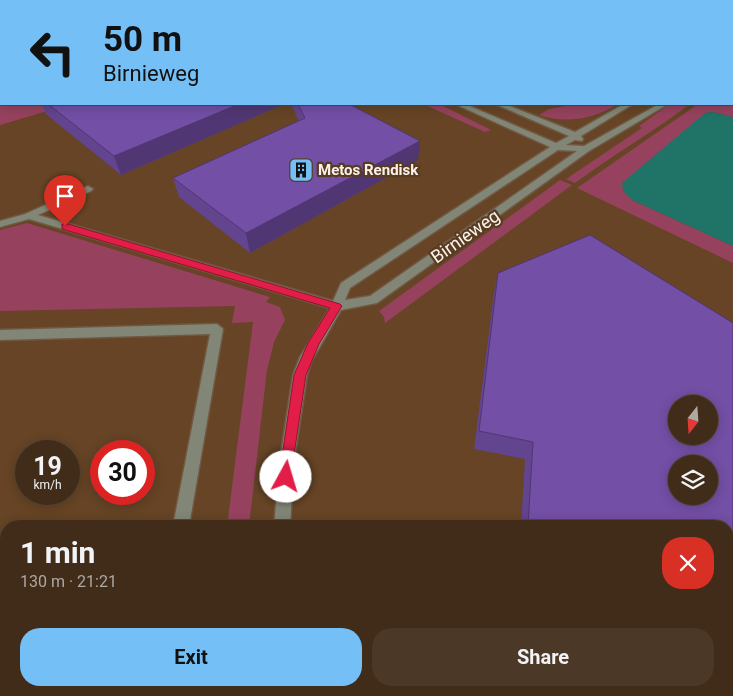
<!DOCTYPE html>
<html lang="en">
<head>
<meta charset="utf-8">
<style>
  body { margin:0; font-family:Roboto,sans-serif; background:#4c3827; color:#f1f3f6; height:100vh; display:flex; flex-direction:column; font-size:19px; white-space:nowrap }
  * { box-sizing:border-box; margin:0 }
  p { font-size:16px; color:#aea7a2 }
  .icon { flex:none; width:28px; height:28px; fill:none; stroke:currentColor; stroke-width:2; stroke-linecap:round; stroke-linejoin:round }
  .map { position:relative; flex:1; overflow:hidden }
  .panel { position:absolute; left:0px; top:520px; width:734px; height:176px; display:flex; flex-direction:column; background:#412c1a; border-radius:20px 20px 0 0; box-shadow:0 2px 12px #0003,0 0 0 1px #5a4839 }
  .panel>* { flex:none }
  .banner { position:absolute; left:0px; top:0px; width:734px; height:105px; box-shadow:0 2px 12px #0003,0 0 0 1px #5a4839; background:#74c0f6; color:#111; overflow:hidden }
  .needle { width:32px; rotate:197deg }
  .buttons { position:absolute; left:668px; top:395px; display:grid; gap:10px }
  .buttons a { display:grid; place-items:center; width:50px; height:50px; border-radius:50%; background:#412c1a; box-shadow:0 2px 12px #0003,0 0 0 1px #5a4839; font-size:25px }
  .speed { position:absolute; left:15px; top:440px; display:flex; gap:10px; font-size:25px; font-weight:700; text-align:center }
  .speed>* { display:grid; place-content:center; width:65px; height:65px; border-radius:50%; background:#412c1a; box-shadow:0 2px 12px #0003,0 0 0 1px #5a4839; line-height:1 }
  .speed small { font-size:12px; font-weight:400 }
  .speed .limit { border:8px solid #d22; background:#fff; color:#111 }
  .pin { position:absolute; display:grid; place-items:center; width:42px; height:42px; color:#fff; margin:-51px -21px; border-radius:50% 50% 50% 0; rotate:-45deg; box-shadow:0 0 5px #0007 }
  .pin .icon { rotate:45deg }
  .me { position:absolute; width:55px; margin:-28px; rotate:6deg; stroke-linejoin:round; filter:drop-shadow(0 0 4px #0008) }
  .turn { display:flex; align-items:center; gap:18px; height:105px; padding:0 20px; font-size:22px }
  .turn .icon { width:65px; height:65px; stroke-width:2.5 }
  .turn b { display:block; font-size:35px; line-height:42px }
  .round { display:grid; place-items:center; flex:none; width:52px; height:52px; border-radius:20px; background:#4c3827 }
  .summary { display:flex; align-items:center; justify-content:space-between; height:85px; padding:0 20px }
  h1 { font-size:30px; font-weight:700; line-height:38px }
  .button { display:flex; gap:10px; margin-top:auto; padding:10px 20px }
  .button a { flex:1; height:58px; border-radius:20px; background:#74c0f6; color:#111; font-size:20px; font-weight:700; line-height:58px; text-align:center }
  .button a+a { background:#4c3827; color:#f1f3f6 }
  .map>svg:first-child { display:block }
  .built { fill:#664425; fill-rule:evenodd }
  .green { fill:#96425e }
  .water { fill:#1f7367 }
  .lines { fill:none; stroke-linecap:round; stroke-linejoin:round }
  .minor-casing { stroke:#715842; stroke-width:3 }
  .minor { fill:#818676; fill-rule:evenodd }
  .wall { fill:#63448e; fill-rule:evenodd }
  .shaded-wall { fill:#503774 }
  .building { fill:#734fa5; stroke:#503774; fill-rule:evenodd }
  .route { fill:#e11d48; stroke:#92132f }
  .labels { text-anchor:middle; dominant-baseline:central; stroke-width:4.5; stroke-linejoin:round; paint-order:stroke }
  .far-poi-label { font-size:15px; font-weight:bold; fill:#fcf2e9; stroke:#573b22; text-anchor:start }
  .street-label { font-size:18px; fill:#fcf2e9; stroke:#573b22 }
</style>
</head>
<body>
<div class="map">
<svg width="733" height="696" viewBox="0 0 733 696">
  <rect width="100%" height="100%" fill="#573b22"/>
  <!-- built -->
  <path class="built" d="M168 0H733V696H0V118L51 104H732V1ZM676 404H709V436H676ZM26 451H69V494H26ZM101 451H144V494H101ZM676 464H709V496H676ZM6 526H728V690H6Z"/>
  <!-- green -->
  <path class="green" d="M109 0H324L327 1H111Z
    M733 53V117L713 112 705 113 632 200 733 246V263L577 188 698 104H732Z
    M0 101 1 104H71L0 125Z
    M423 104H439L491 130 485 132Z
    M577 104H618C594 119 566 124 539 115L549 109Z
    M670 104H690C653 132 613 155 575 183L566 179 636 132 642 128 639 126Z
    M560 180 572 185 385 323 384 317 379 311Z
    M27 223 270 297 266 302 280 307 285 320 274 342 267 370 249 526H227L253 322 232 323 235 306 0 311V230Z"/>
  <!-- water -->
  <path class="water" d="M713 112 733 117V246L632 200 623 191 622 183 705 113Z"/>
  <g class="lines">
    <!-- minor casing -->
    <g class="minor-casing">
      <path id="minor" d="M732 13H733V17H732Z
        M732 37H733V41H732Z
        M455 104H465L556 143 569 136 495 104H505L575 132 624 104H633L581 136 583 139 582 141 575 140 566 145 584 146 659 104H668L589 151 377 303 341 310 311 362 307 375 294 460 290 526H274L280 460 293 375 300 357 330 308 29 219 0 227V221L25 214 88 186 93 189 91 191 38 215 333 301 341 283 550 147ZM558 150 577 151 370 296 345 300 350 288Z
        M217 324 223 329 189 526H173L210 334 0 340V330Z
        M0 574H6V590H0Z
        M144 690H162L161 696H143Z
        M203 690H276L277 694V696H201Z"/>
    </g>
    <!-- minor -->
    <use href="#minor" class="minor"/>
  </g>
  <!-- wall -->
  <path class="wall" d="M324 0H728L726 1H327Z
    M42 104H284L121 175 46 114Z
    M291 104H349L418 160 250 253 179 197 173 178 299 121Z
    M590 235 733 323V696H443V690H728V526H521L525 459 474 449 494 293 498 273ZM676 404H709V436H676ZM676 464H709V496H676Z"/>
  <!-- shaded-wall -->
  <path class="shaded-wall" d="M703 0H728L726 1H701Z
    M239 104H284L121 175 114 156Z
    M420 141 418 160 250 253 246 233Z"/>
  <!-- building -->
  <path class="building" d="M370 0H703L701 1H373Z
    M48 104H239L114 156Z
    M298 104H349L420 141 246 233 173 178 305 118Z
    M590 235 733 323V696H446L447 690H728V526H528L533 442 479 431 498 273ZM676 404H709V436H676ZM676 464H709V496H676Z"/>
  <!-- route -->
  <path class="route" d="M62 224H68L340 304 342 306 319 344 306 375 290 481 286 483 281 481 279 477 294 375 308 343 330 308 62 229Z"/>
  <!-- icons -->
  <defs>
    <g id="building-square" transform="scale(1.25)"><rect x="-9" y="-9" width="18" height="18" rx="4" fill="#74c0f6" stroke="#573b22"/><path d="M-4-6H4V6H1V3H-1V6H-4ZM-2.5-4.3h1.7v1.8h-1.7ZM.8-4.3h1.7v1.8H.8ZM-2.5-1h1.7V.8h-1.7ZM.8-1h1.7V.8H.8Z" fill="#111"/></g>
  </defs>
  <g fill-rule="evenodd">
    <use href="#building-square" x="301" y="170"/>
  </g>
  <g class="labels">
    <!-- far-poi labels -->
    <g class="far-poi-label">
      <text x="318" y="170">Metos Rendisk</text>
    </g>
    <!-- street labels -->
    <g class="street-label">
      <text transform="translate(465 236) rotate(-35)">Birnieweg</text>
    </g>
  </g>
</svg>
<div class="buttons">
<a><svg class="needle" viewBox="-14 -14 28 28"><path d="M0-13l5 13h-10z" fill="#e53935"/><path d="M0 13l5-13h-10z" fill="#aea7a2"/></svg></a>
<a><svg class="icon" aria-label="layers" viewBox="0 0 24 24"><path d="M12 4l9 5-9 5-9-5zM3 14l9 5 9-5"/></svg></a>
</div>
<div class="speed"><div>19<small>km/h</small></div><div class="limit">30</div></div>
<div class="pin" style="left:65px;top:226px;background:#d93025"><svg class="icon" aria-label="arrive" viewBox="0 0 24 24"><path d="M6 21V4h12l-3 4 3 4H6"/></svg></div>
<svg class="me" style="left:286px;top:477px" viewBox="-20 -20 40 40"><circle r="19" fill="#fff"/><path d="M0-13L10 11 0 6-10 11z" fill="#e11d48"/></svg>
<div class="banner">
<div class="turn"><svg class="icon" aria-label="left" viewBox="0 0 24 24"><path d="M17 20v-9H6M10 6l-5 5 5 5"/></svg><div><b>50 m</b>Birnieweg</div></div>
</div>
<section class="panel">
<div class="summary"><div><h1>1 min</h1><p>130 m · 21:21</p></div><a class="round" style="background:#d93025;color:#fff"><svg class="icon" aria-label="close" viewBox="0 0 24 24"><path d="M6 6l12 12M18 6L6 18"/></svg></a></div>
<div class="button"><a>Exit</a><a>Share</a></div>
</section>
</div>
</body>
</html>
